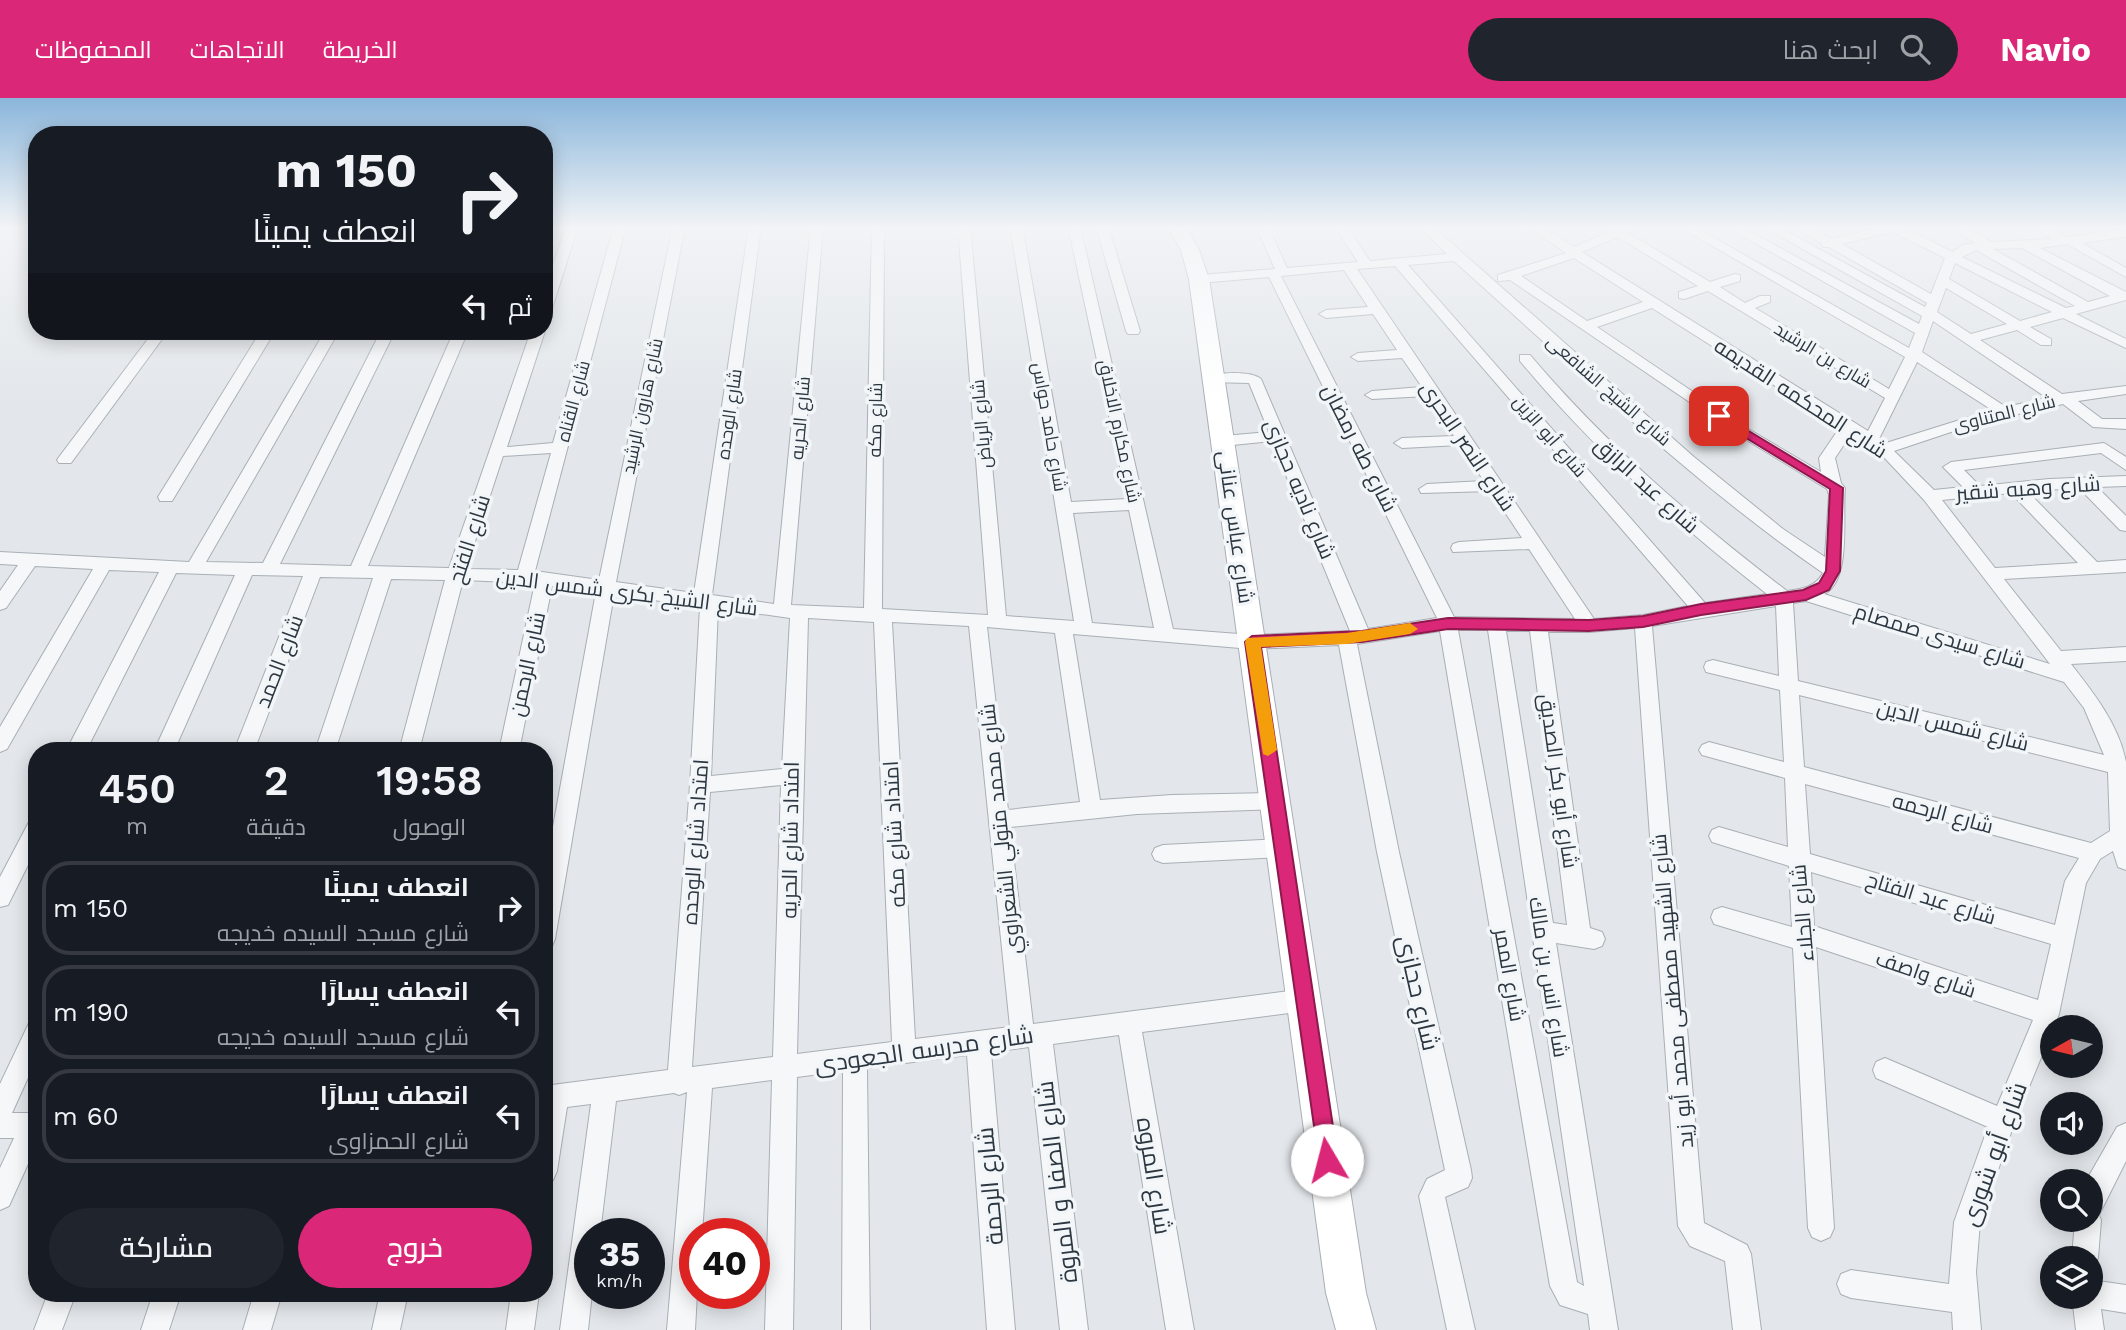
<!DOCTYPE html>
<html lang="ar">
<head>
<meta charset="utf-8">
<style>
  body { margin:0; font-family:"Work Sans",Cairo,sans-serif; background:#20242c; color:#f1f3f6; direction:rtl; height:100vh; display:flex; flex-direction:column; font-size:26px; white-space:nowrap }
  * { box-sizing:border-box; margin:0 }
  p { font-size:23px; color:#9ea1a6 }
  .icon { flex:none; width:38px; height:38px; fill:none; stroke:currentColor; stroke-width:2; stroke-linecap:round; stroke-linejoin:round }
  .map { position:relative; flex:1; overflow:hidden; direction:ltr }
  .drawer { position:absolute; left:28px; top:644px; width:525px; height:560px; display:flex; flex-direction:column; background:#171b24; border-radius:28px; box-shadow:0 4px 18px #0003; direction:rtl }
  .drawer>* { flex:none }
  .guide { position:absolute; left:28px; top:28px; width:525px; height:214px; border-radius:28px; box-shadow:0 4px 18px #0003; direction:rtl; background:#171b24; color:#f1f3f6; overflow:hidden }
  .needle { width:46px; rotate:262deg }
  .buttons { position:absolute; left:2040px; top:917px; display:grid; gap:14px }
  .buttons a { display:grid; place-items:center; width:63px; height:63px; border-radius:50%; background:#171b24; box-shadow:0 4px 18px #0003; font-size:35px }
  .speed { position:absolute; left:574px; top:1120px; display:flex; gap:14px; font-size:35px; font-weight:700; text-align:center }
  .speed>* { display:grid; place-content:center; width:91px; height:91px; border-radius:50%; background:#171b24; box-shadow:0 4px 18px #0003; line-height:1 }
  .speed small { font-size:18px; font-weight:400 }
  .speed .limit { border:10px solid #d22; background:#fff; color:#111 }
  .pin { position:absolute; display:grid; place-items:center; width:60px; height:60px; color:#fff; margin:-30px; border-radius:14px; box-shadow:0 4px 10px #0006 }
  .me { position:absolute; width:77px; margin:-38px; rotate:352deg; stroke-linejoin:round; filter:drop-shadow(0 0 5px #0008) }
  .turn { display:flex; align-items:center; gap:24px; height:147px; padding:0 21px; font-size:32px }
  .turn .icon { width:91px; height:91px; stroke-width:2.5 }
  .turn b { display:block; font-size:49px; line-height:60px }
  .then { display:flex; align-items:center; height:66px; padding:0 21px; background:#0003; gap:14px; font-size:26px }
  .eta { display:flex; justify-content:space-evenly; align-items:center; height:119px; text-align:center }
  .eta b { font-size:42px; font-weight:600; line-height:49px }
  .action { display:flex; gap:14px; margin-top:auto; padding:14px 21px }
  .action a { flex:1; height:80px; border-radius:42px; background:#db2777; color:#fff; font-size:28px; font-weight:600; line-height:80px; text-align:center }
  .action a+a { background:#20242c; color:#f1f3f6 }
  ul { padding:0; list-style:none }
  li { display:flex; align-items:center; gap:21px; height:94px; margin:0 14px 10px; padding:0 7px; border:4px solid #363941; border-radius:28px }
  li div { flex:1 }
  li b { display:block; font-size:26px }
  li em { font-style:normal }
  header { display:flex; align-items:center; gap:42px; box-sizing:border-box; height:98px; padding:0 35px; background:#db2777; color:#fff }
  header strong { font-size:33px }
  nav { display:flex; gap:38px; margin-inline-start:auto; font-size:24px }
  .search { width:490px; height:63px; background:#20242c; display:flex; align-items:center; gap:18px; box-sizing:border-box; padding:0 24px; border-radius:38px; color:#9ea1a6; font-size:26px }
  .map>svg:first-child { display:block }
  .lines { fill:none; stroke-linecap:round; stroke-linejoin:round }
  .street-casing { stroke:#a8afb5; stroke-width:2 }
  .secondary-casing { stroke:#a8afb5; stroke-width:2 }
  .street { fill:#f6f7f9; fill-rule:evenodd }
  .secondary { fill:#fff; fill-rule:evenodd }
  .route { fill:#db2777; stroke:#8e194d; stroke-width:2 }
  .slow { fill:#f59e0b }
  .labels { text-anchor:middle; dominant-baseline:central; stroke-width:7; stroke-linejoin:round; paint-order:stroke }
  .far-street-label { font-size:18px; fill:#2c3742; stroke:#f3f6f8 }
  .street-label { font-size:21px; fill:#2c3742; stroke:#f3f6f8 }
  .near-street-label { font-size:24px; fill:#2c3742; stroke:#f3f6f8 }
</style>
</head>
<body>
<header>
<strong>Navio</strong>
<div class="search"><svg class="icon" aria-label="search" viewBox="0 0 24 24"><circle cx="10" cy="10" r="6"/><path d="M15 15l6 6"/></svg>ابحث هنا</div>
<nav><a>الخريطة</a><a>الاتجاهات</a><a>المحفوظات</a></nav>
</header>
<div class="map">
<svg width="2126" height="1232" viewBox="0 0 2126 1232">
  <rect width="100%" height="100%" fill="#e3e7eb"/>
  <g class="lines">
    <!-- street casing -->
    <g class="street-casing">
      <path id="street" d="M566 128H578L551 214 544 218V193Z
        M614 128H626L535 473 599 482 673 128H685L616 484 694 495 749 128H761L712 497 774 506 811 128H823L791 507 864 510 872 128H884L882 511 988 517 958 128H970L1006 518 1074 523 1010 128H1022L1071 404 1127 401 1068 128H1080L1173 531 1252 537 1350 533 1272 343 1223 348 1215 343 1223 338 1269 334 1249 285 1209 284 1207 281C1216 273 1252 273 1261 281L1368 531 1437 520 1269 179 1199 185 1192 181 1199 177 1275 171 1256 128H1268L1287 170 1358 164 1334 128H1346L1370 163 1447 156 1419 128H1432L1694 359 1783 431 1825 459 1829 397 1827 391 1735 335 1510 182 1498 183V177L1566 155 1526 128H1541L1574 149 1609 134 1602 128H1630L1632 131 1628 135 1710 184 1735 176 1740 177V183L1720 189 1745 205 1760 198H1770V204L1755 210 1889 291 1905 259 1678 128H1693L1909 250 1915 235 1725 128H1740L1919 226 1922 218 1762 128H1777L1925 209 1927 205 1829 149H1823L1821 145 1794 128H1809L1832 141 1884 128H1906L1905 130 1952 154 1963 147 1975 145 1947 128H1963L1992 144 2052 141 2030 128H2046L2067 139 2126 131V139L2082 145 2126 170V179L2067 146 2040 150 2126 194V202L2076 216 2126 241V250L2063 220 2030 229 2051 241V247H2041L2017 232 1980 242 2062 296 2126 288V296L2078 303 2102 321H2126V331L2093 329 2063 306 1978 325 1894 353 1934 392 1963 389 1943 369 1951 364 2104 345 2126 359V372L2101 355 1964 372 1980 388 2049 381 2126 378V388L2097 389 2126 418V433L2120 432 2079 390 2027 393 2097 464 2126 462V474L2004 481 2061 553 2126 549V563L2071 566C2093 594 2119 627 2126 664 2126 692 2126 741 2126 772L2118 769 2113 753 2100 761 2086 785 2059 916 2015 1023 1980 1124 1976 1174 1981 1232H1953L1952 1214 1851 1200 1841 1196 1837 1186 1841 1176 1851 1172 1949 1186 1954 1124 1988 1029 1876 980 1873 972 1876 964 1885 960 1997 1008 2033 922 1816 849 1834 1130 1830 1139 1821 1143 1812 1139 1808 1130 1793 850 1714 826 1711 819 1714 812 1722 809 1792 829 1789 768 1712 744 1709 738 1712 732 1719 729 1788 749 1785 680 1702 657 1699 652 1702 647 1709 644 1784 664 1780 592 1706 574 1704 569 1706 564 1713 562 1779 578 1776 508 1652 528 1704 1125 1747 1147 1751 1156 1761 1232H1733L1725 1163 1690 1148 1678 1128 1635 530 1589 534H1548L1590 830 1602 834 1605 841 1602 848 1594 851 1556 845 1618 1232H1590L1588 1216 1560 1207 1550 1188 1440 533 1357 546 1399 754 1471 1072 1472 1080 1468 1089 1445 1099 1475 1232H1447L1419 1098 1427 1081 1445 1072 1377 754 1339 547 1252 551 1073 536 1100 702 1172 697 1276 695 1283 697 1286 703 1283 709 1276 711 1137 716 1010 729 1033 926 1305 891 1313 894 1317 902 1313 910 1305 913 1142 934 1194 1232H1166L1119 937 1053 946 1088 1232H1060L1029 949 991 954 1015 1232H987L967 957 867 970 870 1232H842L843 973 797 979 793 1232H765L772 982 712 990 702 1136H695V1195H697L695 1232H667L687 994 679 997 674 995 616 1003 600 1136H590V1195H592L588 1232H560L591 1006 567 1009 557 1073 553 1082 544 1086V988L668 972 690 687 700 509 614 496 555 841 552 848 544 851V778L596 494 552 488 519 653H499L535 485 463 482 419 653H399L445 482 391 481 335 653H315L373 480 320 479 254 653H234L303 478 252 477 174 653H154L235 477 176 475 86 653H66L159 474 109 472 7 651 0 654V629L93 471 35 468 6 510 0 512V493L18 467 0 466V454L189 464 325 233H339L206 464 263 465 381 233H395L280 466 351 468 454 233H468L368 468 449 470 531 233H545L507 349 553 345ZM1892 134 1945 160 1931 196 1842 146ZM1618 139 1698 188 1679 194V200L1684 201 1708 193 1885 300 1868 333 1582 154ZM2022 150 2110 198 2088 204 1993 151ZM1976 152 2075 208 2066 210 1962 159ZM1574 160 1643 204 1587 223 1521 178ZM1454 163C1574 270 1691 384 1823 475 1815 489 1803 491 1787 493 1694 422 1606 347 1530 257H1520V263C1593 351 1677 426 1767 496L1705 505 1408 167ZM1955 165 2052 214 2020 223 1949 181ZM1395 168 1688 508 1643 517 1594 521 1357 171ZM1344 172 1368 209 1326 212 1319 216 1326 220 1373 216 1397 252 1358 255 1351 259 1358 263 1402 260 1422 289 1372 293 1365 297 1372 301 1427 298 1454 338 1402 340 1394 345 1402 350 1460 347 1484 383 1427 386 1419 391 1421 395 1491 393 1522 440 1459 444 1453 446 1451 450 1453 454 1529 451 1575 521 1454 519 1281 178ZM1946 190 2007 226 1971 236 1937 214ZM1652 210 1840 329 1819 360 1821 374 1745 329 1597 229ZM1933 223 2047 300 2006 309 1922 254ZM1917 264 1992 312 1886 345 1879 341ZM1851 336 1879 354 1924 402 2050 566 1824 496C1852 483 1842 416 1845 390L1841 385 1835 360ZM551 355 518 472 466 471 503 358ZM2011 395 2078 465 1995 470 1942 402ZM1129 412 1154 530 1092 525 1073 415ZM1806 503 2064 584 2084 610 2104 657 1798 583 1793 505ZM718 510 790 520 782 671 711 678ZM808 520 874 524 892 944 797 956ZM892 524 969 528 1010 929 915 941ZM987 529 1055 535 1080 704 1008 712ZM1458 532H1488L1584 1188 1577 1184ZM1506 533H1530L1567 827 1553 825ZM1799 597 2108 674 2110 733 2091 745 1804 669ZM1805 686 2079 760 2065 783 2055 827 1810 756ZM781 687 773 959 692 969 710 694ZM1811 774 2051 846 2038 902 1814 828Z
        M1096 128H1108L1140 233 1138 236H1128L1126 233Z
        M154 233H168L71 365H59L57 362 59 359Z
        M261 233H275L172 403H160L158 399Z
        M37 719V749L8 807 0 809V779L30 722Z
        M1283 741 1290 744 1294 750 1290 756 1283 759 1163 765 1155 762 1152 756 1155 750 1163 747Z
        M37 922V960L12 1015H37V1046L9 1108 0 1112V1070L14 1040H0V986L29 925Z
        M2126 1025V1063L2099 1117 2101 1122 2098 1160 2091 1171V1160H2072L2075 1122H2091V1083H2086L2117 1029Z
        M2091 1182 2126 1187V1215L2101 1211 2104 1232H2076L2072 1199H2091Z
        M48 1195H76L62 1232H34Z
        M153 1195H181L169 1232H141Z
        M254 1195H282L271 1232H243Z
        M380 1195H408L400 1232H372Z
        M511 1195H539L534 1232H506Z"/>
    </g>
    <!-- secondary casing -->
    <g class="secondary-casing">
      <path id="secondary" d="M1167 128H1185L1199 152 1209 181 1366 1195 1376 1232H1336L1326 1195 1189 181 1181 152Z"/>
    </g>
    <!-- street -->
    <use href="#street" class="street"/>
    <!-- secondary -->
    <use href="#secondary" class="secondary"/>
  </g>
  <!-- sky -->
  <linearGradient id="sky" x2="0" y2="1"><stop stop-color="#8bb6db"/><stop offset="0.43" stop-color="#f2f4f6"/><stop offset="1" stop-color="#f2f4f6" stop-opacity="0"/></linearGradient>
  <rect width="2126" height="301" fill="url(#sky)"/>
  <!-- route -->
  <path class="route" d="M1719 315 1843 390 1840 473 1829 492 1806 502 1701 517 1643 529 1589 533 1448 531 1362 544 1261 549 1338 1062 1335 1070 1327 1073 1320 1070 1245 544 1252 538 1362 533 1448 520 1589 522 1643 518 1701 506 1803 492 1819 485 1826 473 1830 391 1715 321 1713 318Z"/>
  <!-- slow -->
  <path class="slow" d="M1410 525 1418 531 1410 536 1347 546 1261 549 1277 652 1268 658 1263 656 1245 544 1247 540 1347 535Z"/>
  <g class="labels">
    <!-- far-street labels -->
    <g class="far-street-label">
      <text transform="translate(1823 257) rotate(31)">شارع بن الرشيد</text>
      <text transform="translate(1609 292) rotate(41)">شارع الشيخ الشافعى</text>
      <text transform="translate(573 303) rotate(-75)">شارع القناه</text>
      <text transform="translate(642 308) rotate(-78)">شارع هارون الرشيد</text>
      <text transform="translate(2004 315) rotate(-14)">شارع المتناوى</text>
      <text transform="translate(729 316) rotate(-82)">شارع الوحده</text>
      <text transform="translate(800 320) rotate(-85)">شارع الحريه</text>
      <text transform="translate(875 322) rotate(-89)">شارع مكه</text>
      <text transform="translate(981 326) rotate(-95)">شارع الرياض</text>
      <text transform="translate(1050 329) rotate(80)">شارع حامد حواس</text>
      <text transform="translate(1120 333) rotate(78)">شارع مكارم الاخلاق</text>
      <text transform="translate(1550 338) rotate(49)">شارع أبو الزين</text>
    </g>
    <!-- street labels -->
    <g class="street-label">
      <text transform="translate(1801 300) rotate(33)">شارع المحكمه القديمه</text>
      <text transform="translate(1468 348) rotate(56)">شارع النصر البحرى</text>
      <text transform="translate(1360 350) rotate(63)">شارع طه رمضان</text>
      <text transform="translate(1647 387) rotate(42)">شارع عبد الرازق</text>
      <text transform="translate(2028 390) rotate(-4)">شارع وهبه شقير</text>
      <text transform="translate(1300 391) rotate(67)">شارع ناديه حجازى</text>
      <text transform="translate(1236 429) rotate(82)">شارع عباس عنانى</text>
      <text transform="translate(469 441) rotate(-72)">شارع الفتح</text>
      <text transform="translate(627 494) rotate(7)">شارع الشيخ بكرى شمس الدين</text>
      <text transform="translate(1940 538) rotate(17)">شارع سيدى صمصام</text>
      <text transform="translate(279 563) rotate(-69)">شارع الحمد</text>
      <text transform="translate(527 566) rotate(-78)">شارع الرحمن</text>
      <text transform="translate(1953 627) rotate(14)">شارع شمس الدين</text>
      <text transform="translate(1559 683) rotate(82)">شارع أبو بكر الصديق</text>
      <text transform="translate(1943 715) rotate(15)">شارع الرحمه</text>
      <text transform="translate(1000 731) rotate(-96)">شارع محمد متولي الشعراوي</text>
      <text transform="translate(894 736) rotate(-93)">امتداد شارع مكه</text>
      <text transform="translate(790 742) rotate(-89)">امتداد شارع الحريه</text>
      <text transform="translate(695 744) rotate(-86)">امتداد شارع الوحده</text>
      <text transform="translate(1931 800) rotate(17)">شارع عبد الفتاح</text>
      <text transform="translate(1802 815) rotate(-95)">شارع الجلاء</text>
      <text transform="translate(1926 876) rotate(19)">شارع واصف</text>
      <text transform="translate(1510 877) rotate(80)">شارع الممر</text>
      <text transform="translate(1549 879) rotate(81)">شارع انس بن مالك</text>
      <text transform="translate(1672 893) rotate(-95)">شارع الشهيد مصطفى محمد أبو زيد</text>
    </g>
    <!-- near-street labels -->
    <g class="near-street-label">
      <text transform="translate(1418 895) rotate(77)">شارع حجازى</text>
      <text transform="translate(924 952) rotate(-8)">شارع مدرسه الجعودى</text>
      <text transform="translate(1994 1056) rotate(-70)">شارع أبو شورى</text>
      <text transform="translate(1154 1078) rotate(81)">شارع المروه</text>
      <text transform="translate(1057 1084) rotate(-97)">شارع الصفا و المروة</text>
      <text transform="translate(990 1088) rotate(-95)">شارع الرحمة</text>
    </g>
  </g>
</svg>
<div class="buttons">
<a><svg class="needle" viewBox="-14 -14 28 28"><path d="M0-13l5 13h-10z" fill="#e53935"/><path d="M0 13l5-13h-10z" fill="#9ea1a6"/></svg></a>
<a><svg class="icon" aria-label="sound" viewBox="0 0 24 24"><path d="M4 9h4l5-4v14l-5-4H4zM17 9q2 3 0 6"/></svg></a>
<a><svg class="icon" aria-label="search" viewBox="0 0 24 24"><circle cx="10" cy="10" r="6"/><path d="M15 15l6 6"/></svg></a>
<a><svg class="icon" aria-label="layers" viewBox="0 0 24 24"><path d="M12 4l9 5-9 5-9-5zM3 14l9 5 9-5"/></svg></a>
</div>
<div class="speed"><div>35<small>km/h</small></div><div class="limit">40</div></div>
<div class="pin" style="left:1719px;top:318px;background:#d93025"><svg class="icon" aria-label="arrive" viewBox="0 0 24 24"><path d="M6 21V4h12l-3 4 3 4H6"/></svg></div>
<svg class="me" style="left:1327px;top:1062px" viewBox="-20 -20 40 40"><circle r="19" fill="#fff"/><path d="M0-13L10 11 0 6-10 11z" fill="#db2777"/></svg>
<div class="guide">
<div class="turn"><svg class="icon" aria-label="right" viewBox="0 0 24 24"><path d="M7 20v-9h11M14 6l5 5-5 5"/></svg><div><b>150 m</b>انعطف يمينًا</div></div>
<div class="then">ثم<svg class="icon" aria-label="left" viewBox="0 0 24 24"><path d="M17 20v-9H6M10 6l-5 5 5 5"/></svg></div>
</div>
<section class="drawer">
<div class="eta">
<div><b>19:58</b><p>الوصول</p></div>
<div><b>2</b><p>دقيقة</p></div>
<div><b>450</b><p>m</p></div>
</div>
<ul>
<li><svg class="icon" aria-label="right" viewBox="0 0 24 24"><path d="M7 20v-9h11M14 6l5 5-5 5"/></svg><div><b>انعطف يمينًا</b><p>شارع مسجد السيده خديجه</p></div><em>150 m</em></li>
<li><svg class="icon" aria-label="left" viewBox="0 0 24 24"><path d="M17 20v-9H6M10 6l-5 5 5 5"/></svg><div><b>انعطف يسارًا</b><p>شارع مسجد السيده خديجه</p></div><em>190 m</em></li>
<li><svg class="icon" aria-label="left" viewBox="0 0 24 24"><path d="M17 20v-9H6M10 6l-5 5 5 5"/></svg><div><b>انعطف يسارًا</b><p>شارع الحمزاوى</p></div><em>60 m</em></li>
</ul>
<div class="action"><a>خروج</a><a>مشاركة</a></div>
</section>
</div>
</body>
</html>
